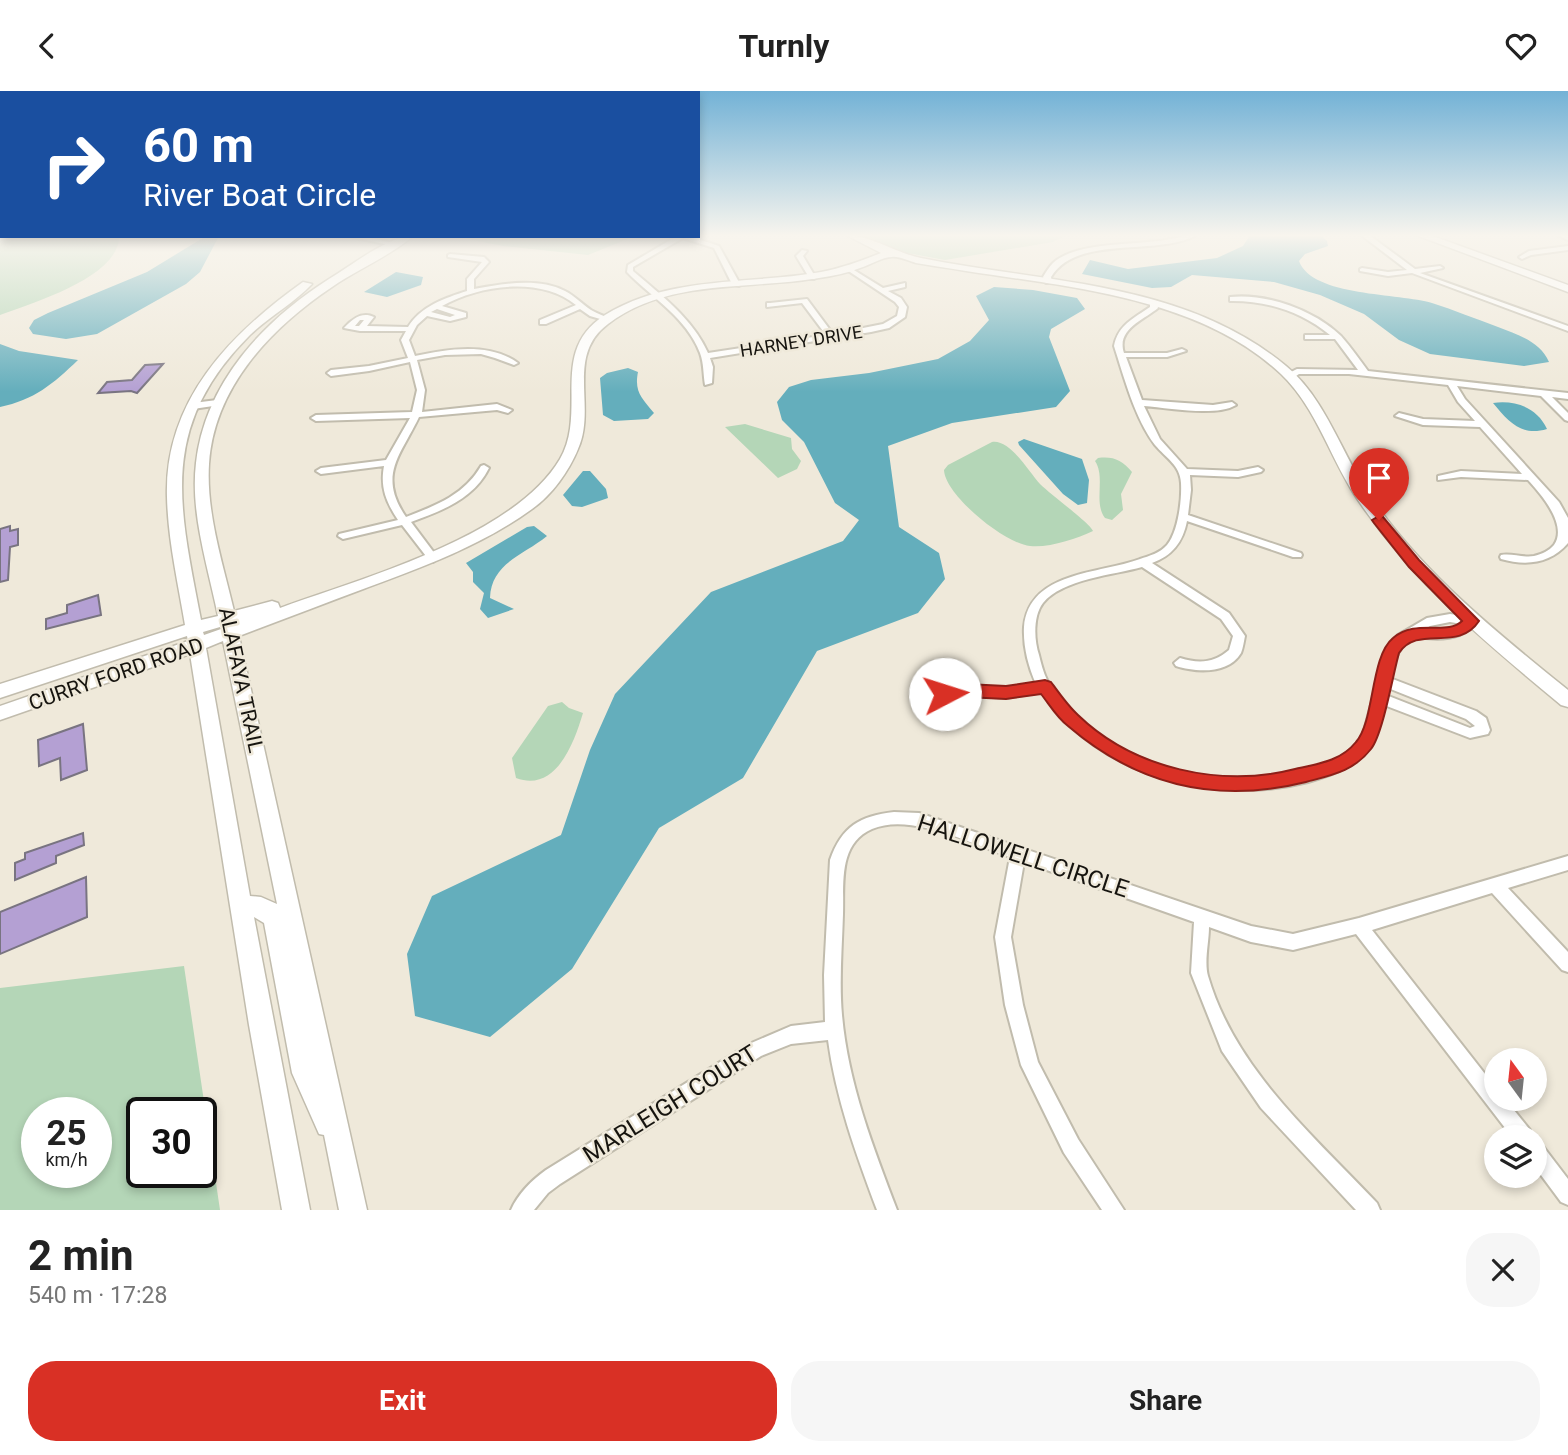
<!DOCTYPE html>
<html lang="en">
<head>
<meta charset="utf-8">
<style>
  body { margin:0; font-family:Roboto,sans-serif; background:#f6f6f6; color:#222; height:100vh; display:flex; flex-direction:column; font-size:26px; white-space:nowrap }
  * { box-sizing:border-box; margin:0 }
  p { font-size:23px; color:#767676 }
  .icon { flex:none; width:38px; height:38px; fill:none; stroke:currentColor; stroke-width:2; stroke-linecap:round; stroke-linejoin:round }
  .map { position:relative; height:1119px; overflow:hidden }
  .drawer { display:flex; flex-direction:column; background:#fff; flex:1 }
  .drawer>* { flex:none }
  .guide { position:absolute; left:0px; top:0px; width:700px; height:147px; box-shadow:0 4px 10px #0003; background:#1a4fa0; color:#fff; overflow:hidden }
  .needle { width:46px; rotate:345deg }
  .buttons { position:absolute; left:1484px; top:957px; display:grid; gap:14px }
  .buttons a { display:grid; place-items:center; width:63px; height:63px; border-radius:50%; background:#fff; box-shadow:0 4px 10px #0003; font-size:35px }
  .speed { position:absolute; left:21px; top:1006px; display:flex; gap:14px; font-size:35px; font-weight:700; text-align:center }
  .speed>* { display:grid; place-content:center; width:91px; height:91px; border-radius:50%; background:#fff; box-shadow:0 4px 10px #0003; line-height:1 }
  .speed small { font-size:18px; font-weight:400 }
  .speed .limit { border:4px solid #111; border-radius:10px; background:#fff; color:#111 }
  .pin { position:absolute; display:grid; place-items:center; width:60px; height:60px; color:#fff; margin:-72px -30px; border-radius:50% 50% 50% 0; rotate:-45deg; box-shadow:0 0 7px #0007 }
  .pin .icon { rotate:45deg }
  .me { position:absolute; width:77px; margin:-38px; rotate:85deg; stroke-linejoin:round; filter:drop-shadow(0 0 5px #0008) }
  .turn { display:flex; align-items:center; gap:24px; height:147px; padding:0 28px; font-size:32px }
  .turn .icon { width:91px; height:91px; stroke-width:2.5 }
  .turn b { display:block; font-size:49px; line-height:60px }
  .round { display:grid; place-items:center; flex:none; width:74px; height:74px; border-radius:28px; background:#f6f6f6 }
  .summary { display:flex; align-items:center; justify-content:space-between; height:119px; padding:0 28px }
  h1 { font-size:42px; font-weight:700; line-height:52px }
  .button { display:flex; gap:14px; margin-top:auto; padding:14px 28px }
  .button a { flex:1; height:80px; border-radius:28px; background:#d93025; color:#fff; font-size:28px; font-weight:700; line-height:80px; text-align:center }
  .button a+a { background:#f6f6f6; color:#222 }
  header { display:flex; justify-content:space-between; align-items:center; height:91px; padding:0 28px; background:#fff; font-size:32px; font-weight:700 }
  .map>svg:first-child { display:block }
  .green { fill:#b4d6b7; fill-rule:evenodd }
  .water { fill:#64aebc }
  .building { fill:#b4a0d3; stroke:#797481; stroke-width:2 }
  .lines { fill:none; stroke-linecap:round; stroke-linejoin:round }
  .street-casing { stroke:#c1bcad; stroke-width:4 }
  .secondary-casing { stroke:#c1bcad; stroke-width:3 }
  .street { fill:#fff; fill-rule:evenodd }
  .secondary { fill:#fff; fill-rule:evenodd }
  .route { fill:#d93025; stroke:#8d1f18; stroke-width:2 }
  .labels { text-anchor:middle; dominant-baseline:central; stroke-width:5; stroke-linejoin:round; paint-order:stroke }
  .far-street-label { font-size:18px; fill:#16140f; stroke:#efe9da }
  .street-label { font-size:21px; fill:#16140f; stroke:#efe9da }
  .near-street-label { font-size:24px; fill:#16140f; stroke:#efe9da }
</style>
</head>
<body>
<header><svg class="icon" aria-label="back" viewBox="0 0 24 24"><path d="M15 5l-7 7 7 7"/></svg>Turnly<svg class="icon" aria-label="heart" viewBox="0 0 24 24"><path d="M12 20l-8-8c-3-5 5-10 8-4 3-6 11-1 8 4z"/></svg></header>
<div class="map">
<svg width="1568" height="1119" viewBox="0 0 1568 1119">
  <rect width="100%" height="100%" fill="#efe9da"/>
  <!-- green -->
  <path class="green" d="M0 144 118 145 119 147C117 187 32 212 0 224Z
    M859 144H1067L1053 151 945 169 907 162Z
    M452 145H635L588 164 503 155Z
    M745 333 791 347 792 358 801 370 797 378 778 387 725 336Z
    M992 351C1010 348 1029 381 1040 393 1050 403 1091 433 1093 440 1076 448 1049 457 1030 455 1005 453 945 404 944 379L948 374Z
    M1098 367C1113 365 1122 369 1132 381L1121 403 1123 419 1112 429 1105 427C1093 411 1106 387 1095 370Z
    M562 611 569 617 583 622C574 652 556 702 516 687L512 667 548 615Z
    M184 875 220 1119H0V897ZM37 1022H96V1082H37ZM142 1022H201V1082H142Z"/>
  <!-- water -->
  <path class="water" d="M1250 144H1320L1327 150 1328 155 1305 163 1299 170C1312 206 1400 202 1432 212 1454 219 1476 228 1498 236 1518 244 1540 250 1549 271L1524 275 1430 263 1399 249 1364 223 1320 204 1274 191 1192 184 1171 196 1152 197 1082 183 1090 169 1128 178 1217 167 1243 155Z
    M206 145H219L200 181 186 193 97 243 66 248 33 243 29 237 34 229 48 222 147 181Z
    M396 181 423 186 421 194 387 206 364 201Z
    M994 196 1033 199 1077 207 1085 218 1051 238 1049 246 1070 300 1056 316 952 332 888 355 899 436 939 462 945 488 918 522 817 560 743 687 659 737 572 878 490 946 415 925 407 863 432 805 561 744 590 659 615 603 711 501 843 450 859 429 835 412 804 351 782 329 777 311 789 296 811 289 869 282 938 268 970 250 989 229 976 205Z
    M0 253 19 260 78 269C53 293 34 309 0 316Z
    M628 277 638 281C634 301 642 307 654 322L648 328 614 330 603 324 600 287 607 282Z
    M1493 312C1515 309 1537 316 1547 338 1521 346 1508 330 1493 312Z
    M1024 348 1082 368 1089 389 1087 412 1078 414 1063 403 1019 354 1018 351Z
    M583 380H590L606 398 608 407 582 416 572 415 563 404Z
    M534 435 547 445C524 464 491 472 490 507L514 518 488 527 480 518 484 502 473 491V481L466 472 527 436Z"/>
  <!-- building -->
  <path class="building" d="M163 273 137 302 131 300 98 302 107 291 132 289 145 274Z
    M10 435V440L18 438V454L10 456 8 489 0 491V438Z
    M98 504 101 524 46 538V528L67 522V514Z
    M83 633 87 679 61 689 60 667 39 675 38 649Z
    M83 742 84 754 56 765V772L15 789V772L25 768V762Z
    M86 786 87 826 0 863V821Z"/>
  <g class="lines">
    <!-- street casing -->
    <g class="street-casing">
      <path id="street" d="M1187 144H1197C1156 166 1077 143 1051 186L1052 192H1046L1043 186C1046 181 1049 176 1053 172 1080 147 1151 157 1187 144Z
        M1361 144H1369L1415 178 1440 175 1443 177 1420 182 1568 235V240L1412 182 1388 185 1360 180V178L1362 177 1388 181 1407 179Z
        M1558 144 1568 145V149L1559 145Z
        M347 145H362L397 153 394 155Z
        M677 145H689L719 155 740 193 739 195 732 193 714 157 683 147 633 176V180C661 204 693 228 708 262L826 244 802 212 767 216V212H770L807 208 833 243 883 233 897 225 899 216 895 211 847 179 846 178 849 176 883 197 905 192V196L888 200 901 207 907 216 905 226 889 237 871 241 710 267 713 276 712 292 705 294C703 283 704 273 700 262 687 227 651 206 627 181L628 174Z
        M1568 155V159L1531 164 1522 168 1519 166 1529 160Z
        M802 159 807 160 803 165 816 187 814 188H810L796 165Z
        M450 163 484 166 489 171 474 188V198C502 193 538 186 565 200 575 205 582 213 591 219 598 223 605 225 611 228L607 230 590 225 580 218 546 233H540V229L576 214C540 185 480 194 442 215L466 222V226L450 230 427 225 417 234 409 249 415 265C448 258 489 251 518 272L514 274 495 267 481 263 445 264 417 269 425 299 422 321 497 313 512 319 508 322 497 319 419 326C401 364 377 384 406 426 437 414 464 404 481 375L484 374 489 377C474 408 441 420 411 431L438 467 433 471 429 469 402 434 343 448 338 445 339 443 398 429C386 411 380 396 384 375L321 383 316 380 321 377 386 369 410 327 316 330 311 327 316 324 412 321 417 299 410 271 369 280 331 285 327 282 331 279 369 275 408 267 401 249 406 240H360L344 237C352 228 362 220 374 226L367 235 408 236C421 215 445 207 467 200V188L482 171 448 166V164ZM437 218 455 224 450 226 431 221ZM360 229H364L359 235H355Z
        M1230 206C1267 202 1314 219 1341 245 1351 256 1359 268 1368 280L1568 302V308L1552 306 1568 322V330L1565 329 1541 305 1457 295 1465 308 1559 411 1568 427V452C1550 473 1526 475 1501 468L1500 466 1501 464C1512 462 1523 467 1534 465 1542 463 1549 460 1554 454 1568 434 1541 403 1528 389L1461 386 1438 389V385L1461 380 1522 383 1480 336 1423 334 1395 325 1399 322 1423 328 1475 330 1458 311 1448 294 1349 283H1299L1293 287H1287V283L1297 278 1358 279 1335 248H1305V244H1330C1302 221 1268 210 1233 210H1230Z
        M1150 210H1156L1158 217C1144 229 1116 238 1124 262H1167L1182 258 1186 260 1167 266H1126L1142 309 1213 314 1232 311 1236 314C1216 326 1169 317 1144 315L1160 348 1187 378 1238 380 1258 376 1263 379 1261 381 1238 386 1190 384 1191 399 1188 424 1301 462 1302 464 1301 466H1293L1187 430C1183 451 1172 465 1152 472L1229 522 1245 545C1244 550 1243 557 1241 562 1228 584 1195 581 1176 575L1174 572 1180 567C1199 573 1214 572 1229 559L1233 545 1221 528 1142 476C1114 484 1062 488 1043 512 1033 525 1034 549 1039 564 1041 572 1043 581 1047 589 1076 646 1155 680 1216 687 1241 690 1266 687 1290 683 1318 678 1347 669 1363 644L1385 561 1398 544 1427 527 1450 523 1471 526 1477 530C1464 550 1436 550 1414 545 1398 555 1395 569 1390 587L1476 620 1486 627 1490 639 1488 643 1470 647 1384 614C1379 631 1377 650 1364 663 1350 678 1328 685 1308 691 1214 715 1097 685 1042 601L1006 607 966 604 945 608 940 606 939 603 940 600 966 594 1006 597 1036 593C1028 575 1023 555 1024 536 1029 480 1100 483 1140 468 1149 465 1160 462 1167 454 1178 441 1182 409 1181 392 1180 374 1166 367 1155 354 1135 328 1124 286 1114 255 1118 234 1134 227 1150 216ZM1450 531 1462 533 1446 539H1424L1430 535ZM1388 597 1466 628 1475 635 1470 637 1386 604Z
        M217 309 221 312 220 314 193 318 189 315 193 312Z
        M894 721 919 722 1251 835 1293 843 1359 827 1568 765V779L1508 797 1568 861V881L1562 879 1492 802 1372 839 1496 997V1008H1505L1530 1039 1532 1046H1512L1356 843 1293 859 1251 851 1209 836C1209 851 1204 871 1208 885 1235 978 1313 1044 1377 1112L1380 1119H1356L1261 1017 1222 960 1191 882 1194 831 1024 771 1011 846 1023 914 1038 971 1078 1048 1124 1119H1102L1064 1062 1021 974 1005 914 995 846 1010 766C972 753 910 721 872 738 838 753 844 792 843 823 842 857 839 891 842 924 848 992 873 1056 897 1119H877C856 1063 836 1008 828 949L791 953 761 965 560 1093 548 1102 534 1119H511C518 1103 532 1089 546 1079L749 953 791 935 825 931 824 884 830 769C842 735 860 725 894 721Z
        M1535 1051 1542 1054 1568 1088V1114L1561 1111 1535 1076Z"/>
    </g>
    <!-- secondary casing -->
    <g class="secondary-casing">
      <path id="secondary" d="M846 144C870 144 896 162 921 167 1045 192 1184 190 1286 275 1327 309 1342 365 1372 408 1425 484 1496 541 1568 599V616L1561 614C1484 550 1418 496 1360 412 1331 371 1318 318 1281 283 1201 207 1070 196 966 180 949 177 932 175 916 172 909 170 899 165 892 166 882 166 870 174 860 177 847 182 833 185 819 187 750 199 668 187 608 233 565 265 597 316 578 358 569 380 552 404 532 418 483 454 423 476 366 497 323 513 281 529 239 545L367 1119H339L324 1044 319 1043 292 982 264 832 254 826 310 1119H282L249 934 190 563 0 629V615L188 550 187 545 0 607V593L185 534C178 492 168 449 167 406 164 310 230 243 303 191L312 193C294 212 269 226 250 244 158 336 179 414 201 529L218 525C208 476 190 422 196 372 205 292 263 230 329 188 351 175 388 145 413 145 390 165 358 178 332 196 271 237 214 296 209 373 206 422 223 473 234 520L272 510 278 512 280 517C362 487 514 446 560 368 588 320 548 260 605 224 670 184 748 194 821 181 842 177 861 170 881 162ZM220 536 221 538 204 544 203 541ZM223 550 277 813 261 806 250 805 206 557Z
        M1416 144H1430L1568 194V201Z"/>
    </g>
    <!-- street -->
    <use href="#street" class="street"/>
    <!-- secondary -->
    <use href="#secondary" class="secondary"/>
  </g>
  <!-- sky -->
  <linearGradient id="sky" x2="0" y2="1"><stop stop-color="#73b2d6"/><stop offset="0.48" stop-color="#f8f5ee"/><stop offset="1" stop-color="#f8f5ee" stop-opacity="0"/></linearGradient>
  <rect width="1568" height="301" fill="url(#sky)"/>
  <!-- route -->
  <path class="route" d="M1379 425 1383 426 1419 469 1479 530C1458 562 1418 533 1399 562 1393 583 1383 643 1371 658 1354 680 1332 684 1306 691 1218 713 1138 695 1068 635 1057 627 1049 613 1041 603L1006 608 966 606 945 609 936 603 939 599 966 593 1006 595 1045 589 1051 591C1059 602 1068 615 1078 624 1134 678 1221 697 1295 678 1318 673 1341 670 1356 651 1375 629 1370 566 1393 547 1416 527 1447 545 1462 530L1409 476 1374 432 1372 429Z"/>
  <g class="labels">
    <!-- far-street labels -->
    <g class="far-street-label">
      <text transform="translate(801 250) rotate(-9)">HARNEY DRIVE</text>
    </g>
    <!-- street labels -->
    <g class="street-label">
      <text transform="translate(116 583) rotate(-19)">CURRY FORD ROAD</text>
      <text transform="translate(241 589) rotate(78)">ALAFAYA TRAIL</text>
    </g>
    <!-- near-street labels -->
    <g class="near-street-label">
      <text transform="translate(1023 765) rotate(18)">HALLOWELL CIRCLE</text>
      <text transform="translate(670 1013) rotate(-32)">MARLEIGH COURT</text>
    </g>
  </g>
</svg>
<div class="buttons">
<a><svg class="needle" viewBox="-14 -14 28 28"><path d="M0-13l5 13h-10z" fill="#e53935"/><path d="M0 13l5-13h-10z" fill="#767676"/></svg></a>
<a><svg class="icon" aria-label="layers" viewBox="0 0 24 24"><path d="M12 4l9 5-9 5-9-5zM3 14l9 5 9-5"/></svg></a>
</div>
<div class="speed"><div>25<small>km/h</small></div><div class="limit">30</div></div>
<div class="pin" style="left:1379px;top:429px;background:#d93025"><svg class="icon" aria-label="arrive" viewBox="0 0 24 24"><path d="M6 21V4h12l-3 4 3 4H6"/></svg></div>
<svg class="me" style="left:945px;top:603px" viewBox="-20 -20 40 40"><circle r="19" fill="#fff"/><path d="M0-13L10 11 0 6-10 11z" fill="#d93025"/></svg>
<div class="guide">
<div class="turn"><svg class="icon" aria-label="right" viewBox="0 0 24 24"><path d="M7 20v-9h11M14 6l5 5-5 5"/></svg><div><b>60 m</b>River Boat Circle</div></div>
</div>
</div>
<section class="drawer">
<div class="summary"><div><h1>2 min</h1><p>540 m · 17:28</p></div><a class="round"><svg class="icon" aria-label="close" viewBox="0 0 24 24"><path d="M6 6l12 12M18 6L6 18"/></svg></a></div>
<div class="button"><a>Exit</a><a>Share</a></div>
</section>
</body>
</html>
